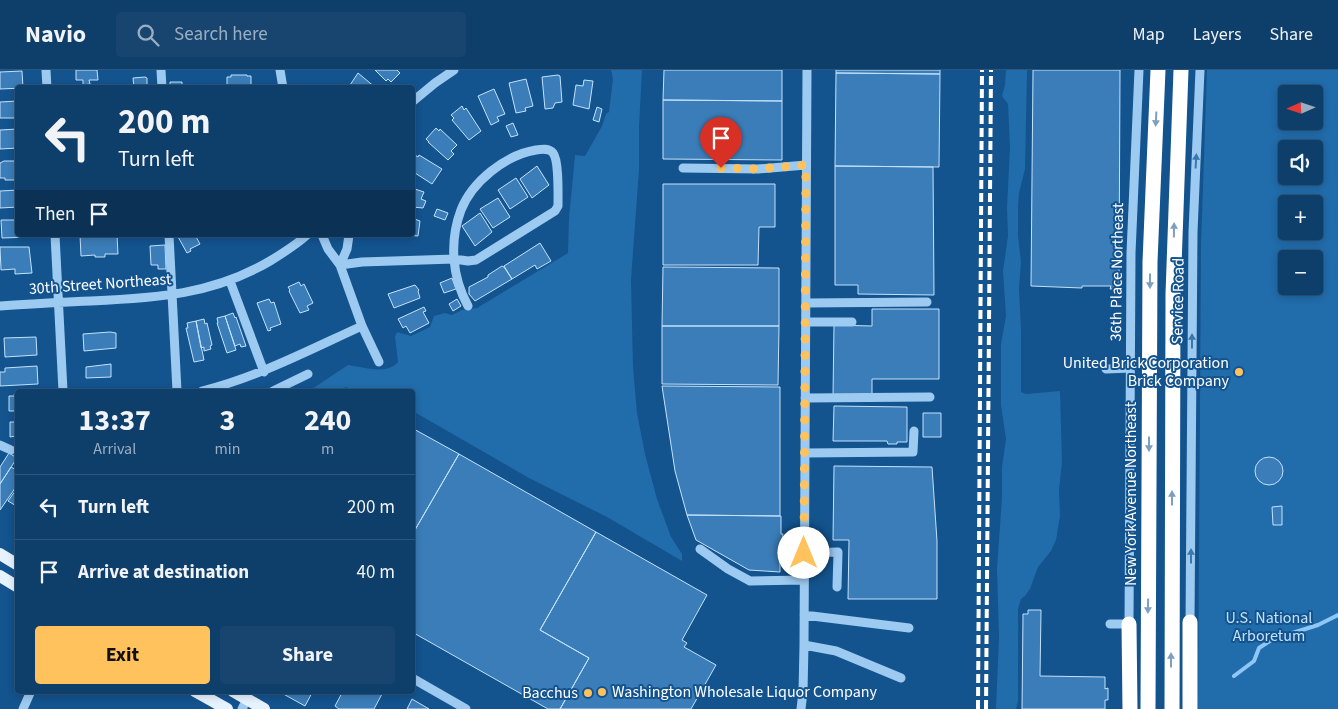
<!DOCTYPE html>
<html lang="en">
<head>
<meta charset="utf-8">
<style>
  body { margin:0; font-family:"Source Sans 3",sans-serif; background:#174570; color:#f1f3f6; height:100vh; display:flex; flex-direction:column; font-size:19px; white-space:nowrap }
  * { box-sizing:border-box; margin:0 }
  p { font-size:16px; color:#9baec1 }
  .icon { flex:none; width:28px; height:28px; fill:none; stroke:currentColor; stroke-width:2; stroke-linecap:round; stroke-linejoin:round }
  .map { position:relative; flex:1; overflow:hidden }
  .panel { position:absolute; left:15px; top:319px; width:400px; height:305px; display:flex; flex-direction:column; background:#0e3e6a; border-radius:5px; box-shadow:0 2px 8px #0003,0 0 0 1px #2e577e }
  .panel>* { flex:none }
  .hud { position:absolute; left:15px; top:15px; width:400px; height:152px; border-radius:5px; box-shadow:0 2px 8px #0003,0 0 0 1px #2e577e; background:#0e3e6a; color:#f1f3f6; overflow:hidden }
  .needle { width:32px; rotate:267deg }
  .buttons { position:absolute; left:1278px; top:15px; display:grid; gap:10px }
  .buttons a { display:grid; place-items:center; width:45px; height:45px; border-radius:5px; background:#0e3e6a; box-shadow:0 2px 8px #0003,0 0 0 1px #2e577e; font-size:25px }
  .pin { position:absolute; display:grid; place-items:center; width:42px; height:42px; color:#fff; margin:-51px -21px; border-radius:50% 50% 50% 0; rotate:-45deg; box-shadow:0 0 5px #0007 }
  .pin .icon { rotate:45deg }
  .me { position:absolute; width:55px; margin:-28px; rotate:0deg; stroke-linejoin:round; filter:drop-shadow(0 0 4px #0008) }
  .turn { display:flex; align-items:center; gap:18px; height:105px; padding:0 20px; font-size:22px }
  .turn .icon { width:65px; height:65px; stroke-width:2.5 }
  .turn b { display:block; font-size:35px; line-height:42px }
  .then { display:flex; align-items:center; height:48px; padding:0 20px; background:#0003; gap:10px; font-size:19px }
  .eta { display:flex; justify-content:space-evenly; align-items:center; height:85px; text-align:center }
  .eta b { font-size:30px; font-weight:700; line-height:35px }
  .cta { display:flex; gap:10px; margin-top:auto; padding:10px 20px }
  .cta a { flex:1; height:58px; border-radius:5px; background:#ffc25d; color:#111; font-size:20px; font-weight:700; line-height:58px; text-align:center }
  .cta a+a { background:#174570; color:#f1f3f6 }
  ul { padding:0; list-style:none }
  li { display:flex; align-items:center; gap:15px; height:65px; padding:0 20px; border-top:1px solid #2e577e }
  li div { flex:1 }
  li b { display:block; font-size:19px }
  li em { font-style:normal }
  header { display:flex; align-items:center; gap:30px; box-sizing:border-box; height:70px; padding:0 25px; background:#0e3e6a; border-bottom:1px solid #2e577e }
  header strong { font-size:24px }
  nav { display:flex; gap:28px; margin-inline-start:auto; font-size:18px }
  .search { width:350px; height:45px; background:#174570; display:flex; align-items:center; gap:12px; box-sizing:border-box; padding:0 18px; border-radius:5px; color:#9baec1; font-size:19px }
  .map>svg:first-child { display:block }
  .green { fill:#216cab; fill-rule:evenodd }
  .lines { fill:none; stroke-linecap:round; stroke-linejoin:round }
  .stream { stroke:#8ec7f5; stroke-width:4 }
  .building { fill:#3b7db8; stroke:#c3e2fc }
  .minor { stroke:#9dcaf1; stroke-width:9 }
  .major { stroke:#e7f2ff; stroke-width:12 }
  .highway { stroke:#fff; stroke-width:15 }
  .rail { stroke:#fff; stroke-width:4; stroke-dasharray:9 4; stroke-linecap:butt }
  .oneway { fill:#7da0c1 }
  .oneway2 { fill:#3c77ac }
  .route { stroke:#ffc25d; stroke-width:9; stroke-dasharray:0 16.2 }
  .poi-dot { fill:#ffc25d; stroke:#13538e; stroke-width:2 }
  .labels { text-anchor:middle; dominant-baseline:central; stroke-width:4; stroke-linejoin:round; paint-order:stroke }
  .street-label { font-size:16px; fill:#fff; stroke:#13538e }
  .poi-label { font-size:16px; fill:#fff; stroke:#13538e; text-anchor:end }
  .park-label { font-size:16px; fill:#c3e2fc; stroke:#13538e }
</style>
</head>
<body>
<header>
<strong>Navio</strong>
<div class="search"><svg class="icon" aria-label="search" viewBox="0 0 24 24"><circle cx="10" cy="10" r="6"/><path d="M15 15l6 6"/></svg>Search here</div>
<nav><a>Map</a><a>Layers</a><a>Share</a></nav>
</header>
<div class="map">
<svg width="1338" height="639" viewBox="0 0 1338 639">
  <rect width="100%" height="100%" fill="#13538e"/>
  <!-- green -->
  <path class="green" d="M611 0H642L639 57V100L631 210 633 297 637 343 645 384 657 429 671 467 682 484V491L607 447 529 408 416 343 413 350 412 321H354L346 317 338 321H309L348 295C363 297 387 305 398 292L395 267 397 262 411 266 430 257 434 246 445 243 452 245 462 240 477 238 568 183 569 148 575 85 585 86 602 56 606 44 609 42 613 9Z
    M1006 0H1027L1025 99 1019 123 1018 137V166L1021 192 1019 218 1021 260V322L1026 324 1060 321 1062 392 1059 420 1060 446 1056 470 1051 481 1038 497 1030 519 1025 526 1021 529 1018 539V631L1016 639H996L999 567 997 498 1002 427V397L1006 369 1001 335V274L1006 246 1003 201 1008 166 1007 138 1010 77 1008 34 1002 26 1005 15Z
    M1207 0H1338V639H1198L1201 175ZM1286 24H1314V51H1286ZM1286 79H1314V106H1286ZM1286 134H1314V161H1286ZM1286 189H1314V216H1286Z"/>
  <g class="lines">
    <!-- stream -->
    <path class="stream" d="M1234 606 1254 591 1259 578 1273 569 1318 555 1338 545"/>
  </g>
  <!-- building -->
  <path class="building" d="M76 0H97L98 10H89L90 14 83 15V10H76Z
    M375 0H397L400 3 391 12 388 9 386 11Z
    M664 0H782V31L663 30Z
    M836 0H940V4L836 3Z
    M1033 0H1120L1119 216H1114V219H1110L1111 216H1082V218L1031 216Z
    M22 1 23 18 0 19V2Z
    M358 3 376 18H348Z
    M836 3 940 4 939 97 835 96Z
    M231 5H247V6H251V18H227V7H231Z
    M558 5 560 6 562 32 555 33 553 38 545 39 542 7Z
    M145 7 147 8V15L145 16V18H134L133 8Z
    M526 9 533 36 525 38 526 41 516 43 509 13Z
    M584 10 593 11 589 39 573 35 576 15 583 16Z
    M170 12H182V18H170Z
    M494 19 505 44 497 47 499 51 491 55 478 26Z
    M663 30 782 31V90L663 89Z
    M18 31V48H0V32Z
    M462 36 464 40 466 38 481 61 469 70 452 50 454 48 451 45Z
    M597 37 602 39 599 52 593 50Z
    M513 53 518 65 511 67 506 56Z
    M436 58 439 61 440 59 457 75 451 81 454 84 448 90 428 72H429L426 69Z
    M18 59V78L0 79V60Z
    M415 85 418 87 419 85 442 99 432 114 412 101V88Z
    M4 91H18V110H5V108H0V93Z
    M537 96 549 115 532 128 520 109Z
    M835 96 933 97 934 225 858 224V215H835Z
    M516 108 528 127 510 139 498 120Z
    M663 114H775V157H759L758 195H663Z
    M412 118 424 122 421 129 426 131 423 138 412 137Z
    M18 120V137L0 138V121Z
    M498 128 510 147 493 158 480 139Z
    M437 139 448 143 445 150 434 146Z
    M480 143 492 162 475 176 462 156Z
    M412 148 420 151 418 166 404 165H412Z
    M1 150H18V165H31V167L2 168Z
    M80 165H117L118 184H105V187H95V185L81 186Z
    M177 165H195L200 174 190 179 191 181 187 183Z
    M540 173 551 191 537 199 535 195 512 209 504 196Z
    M165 175 166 199H158V195H151L150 176Z
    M0 177H29L32 203 15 204V199L1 200Z
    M502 196 504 197 512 209 475 231 469 224V217L488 207V205Z
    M663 197 779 198V256H662Z
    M452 208 456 219 444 223 440 213Z
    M299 212 301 216 304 214 313 233 307 236 309 240 300 243 289 221 290 220 288 217Z
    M415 215 419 220 418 221 420 228 394 238 388 224Z
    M269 229 271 233 274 232 281 254 270 258 271 260 268 261 257 233Z
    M457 229 461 236 453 241 449 234Z
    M424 237 426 241 423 242 429 253 410 263 406 256 403 258 398 249Z
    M872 239H939V309H872V326H833L834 255 872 256Z
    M233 243 235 248 236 247 246 276 241 277 240 274 235 276 225 246Z
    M225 246 236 280 227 283 217 253H218L217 248Z
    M204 249 205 254 207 253 212 275 210 276 211 279 204 281V277L201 278 196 251Z
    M196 251 204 290 194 292 186 258H188L187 253Z
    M662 256H779L778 315 662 314Z
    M110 262 116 263V278L84 281 83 264Z
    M36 267 37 285 5 287 4 268Z
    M111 294V307L86 308V297Z
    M37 296 38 314 0 316V302H5V298Z
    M662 316 780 317V446L687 445 675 401Z
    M14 324H18V343H15V341H9V326H15Z
    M834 336 907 337V372H897V374H888L887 371H833Z
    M923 343H941V367H923Z
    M15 351H18V370L16 366 10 367V352H15Z
    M412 358 459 384 412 465Z
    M9 383 17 388 0 414V397Z
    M459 384 596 462 540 560 589 588 560 639H548L412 562V465Z
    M1255 401a14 14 0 1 1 28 0a14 14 0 1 1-28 0Z
    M834 396 932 397 937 471V529H848L849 470H833Z
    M11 397 18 401V414L0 440V414Z
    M18 417V437L8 431Z
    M1282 436V455H1273L1272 437Z
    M687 445 781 446V464H783L782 475H780V502L749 500 696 470Z
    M596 462 707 525 682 570 687 573 684 577 716 595 691 639H560L589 588 540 560Z
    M1028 540H1041L1040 606 1105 607V619L1108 618V630H1105V639H1022L1023 544H1028Z
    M278 621H313L305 636Z
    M343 621H377L382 624 374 639H339L335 636Z
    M412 629 429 639H407Z"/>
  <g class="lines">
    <!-- minor -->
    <path class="minor" d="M46 0 47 18
      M161 0 162 18
      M280 0 283 18
      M412 32 435 13 454 0
      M683 98 758 99 806 95
      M55 165 63 321
      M169 165 177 321
      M322 165 328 179 340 195 362 256 379 292
      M340 195 362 192 454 189 468 191 476 190 555 141 558 136C558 125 559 90 553 83 549 78 542 79 536 80 505 85 472 112 461 140 449 172 452 207 468 236
      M340 195 347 179 349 165
      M230 211 264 302
      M806 233 927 232
      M0 236C30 234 61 232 91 231 156 228 212 225 270 191 283 183 296 175 307 165
      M806 252H852
      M1106 299 1131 298
      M202 321C258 307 309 280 362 256
      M273 321 308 304
      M805 328 930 327
      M0 375 11 380
      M805 383 913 382 914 361
      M700 479 728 499 750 511 804 510
      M804 483 838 482 837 517
      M804 545 909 558
      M1190 552 1193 162 1200 0
      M1110 554H1129L1131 183 1139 0
      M804 575 836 581 901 608
      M412 608 466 639
      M23 639 31 621
      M242 639 247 629
      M801 639 803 622 804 575 807 0"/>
    <!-- major -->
    <path class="major" d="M0 484 18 495
      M0 506 18 517
      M195 621 227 639
      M233 621 264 639"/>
    <!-- highway -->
    <path class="highway" d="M1129 554 1130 639
      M1148 639 1150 192 1158 0
      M1172 639 1173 224 1181 0
      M1190 639V552"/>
    <!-- rail -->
    <path class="rail" d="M978 639 982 0
      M986 639 991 0"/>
  </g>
  <!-- one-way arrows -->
  <defs><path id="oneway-solid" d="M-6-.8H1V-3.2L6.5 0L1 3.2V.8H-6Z" transform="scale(1.25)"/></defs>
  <g class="oneway">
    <use href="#oneway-solid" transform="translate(1156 49) rotate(93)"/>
    <use href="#oneway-solid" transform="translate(1174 160) rotate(-89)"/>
    <use href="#oneway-solid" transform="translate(1150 211) rotate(90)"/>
    <use href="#oneway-solid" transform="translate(1149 374) rotate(90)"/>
    <use href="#oneway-solid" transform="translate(1172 428) rotate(-90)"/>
    <use href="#oneway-solid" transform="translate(1148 536) rotate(91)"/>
    <use href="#oneway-solid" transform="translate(1171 590) rotate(-90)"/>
  </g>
  <g class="oneway2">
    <use href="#oneway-solid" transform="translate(1196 91) rotate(-87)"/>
    <use href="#oneway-solid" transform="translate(1192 271) rotate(-90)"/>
    <use href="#oneway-solid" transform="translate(1191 486) rotate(-90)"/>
  </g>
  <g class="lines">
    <!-- route -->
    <path class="route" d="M721 98 758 99 806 95 804 483"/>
  </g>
  <!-- markers -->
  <g class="poi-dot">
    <circle cx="1239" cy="302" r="5"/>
    <circle cx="602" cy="622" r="5"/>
    <circle cx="588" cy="623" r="5"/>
  </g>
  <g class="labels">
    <!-- street labels -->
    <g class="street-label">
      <text transform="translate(1117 202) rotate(-89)">36th Place Northeast</text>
      <text transform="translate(100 214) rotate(-4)">30th Street Northeast</text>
      <text transform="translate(1178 231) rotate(-89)">Service Road</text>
      <text transform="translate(1131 424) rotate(-90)">New York Avenue Northeast</text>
    </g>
    <!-- poi labels -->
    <g class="poi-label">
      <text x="1229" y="293">United Brick Corporation<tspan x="1229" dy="18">Brick Company</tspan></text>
      <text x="612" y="622" text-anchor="start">Washington Wholesale Liquor Company</text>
      <text x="578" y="623">Bacchus</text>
    </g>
    <!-- park labels -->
    <g class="park-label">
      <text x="1269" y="548">U.S. National<tspan x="1269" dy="18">Arboretum</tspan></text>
    </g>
  </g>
</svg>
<div class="buttons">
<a><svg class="needle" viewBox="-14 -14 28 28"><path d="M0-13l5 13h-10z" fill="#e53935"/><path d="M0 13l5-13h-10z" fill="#9baec1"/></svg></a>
<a><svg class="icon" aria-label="sound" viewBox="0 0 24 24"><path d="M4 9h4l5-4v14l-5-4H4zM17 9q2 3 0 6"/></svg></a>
<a>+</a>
<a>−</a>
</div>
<div class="pin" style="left:721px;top:98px;background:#d93025"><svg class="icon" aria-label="arrive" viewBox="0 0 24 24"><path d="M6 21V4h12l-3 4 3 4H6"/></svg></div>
<svg class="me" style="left:804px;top:483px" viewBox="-20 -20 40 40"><circle r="19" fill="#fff"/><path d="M0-13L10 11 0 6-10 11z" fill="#ffc25d"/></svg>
<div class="hud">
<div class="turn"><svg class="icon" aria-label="left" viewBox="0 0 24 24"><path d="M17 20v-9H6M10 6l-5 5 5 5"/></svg><div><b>200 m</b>Turn left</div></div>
<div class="then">Then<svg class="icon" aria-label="arrive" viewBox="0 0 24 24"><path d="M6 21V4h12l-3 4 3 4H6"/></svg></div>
</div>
<section class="panel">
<div class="eta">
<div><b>13:37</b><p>Arrival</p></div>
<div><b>3</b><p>min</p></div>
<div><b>240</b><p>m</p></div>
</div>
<ul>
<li><svg class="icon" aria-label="left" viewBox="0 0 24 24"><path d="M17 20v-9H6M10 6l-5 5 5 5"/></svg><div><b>Turn left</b></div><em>200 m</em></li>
<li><svg class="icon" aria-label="arrive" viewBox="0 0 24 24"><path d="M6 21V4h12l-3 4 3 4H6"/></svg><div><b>Arrive at destination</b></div><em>40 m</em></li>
</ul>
<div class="cta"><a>Exit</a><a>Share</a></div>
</section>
</div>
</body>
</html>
